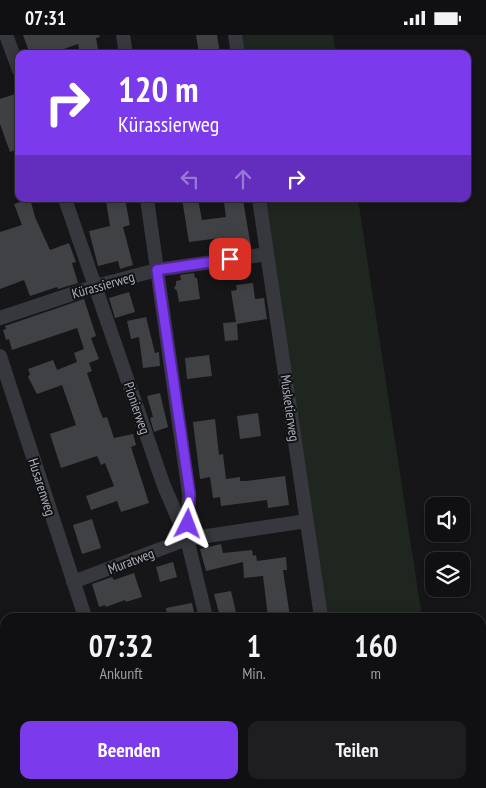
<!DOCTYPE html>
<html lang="de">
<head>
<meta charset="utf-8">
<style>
  body { margin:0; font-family:"PT Sans Narrow",sans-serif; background:#1e1e20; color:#f1f3f6; height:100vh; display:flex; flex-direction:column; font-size:19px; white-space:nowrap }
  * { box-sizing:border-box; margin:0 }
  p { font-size:16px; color:#9c9d9f }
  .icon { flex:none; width:28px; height:28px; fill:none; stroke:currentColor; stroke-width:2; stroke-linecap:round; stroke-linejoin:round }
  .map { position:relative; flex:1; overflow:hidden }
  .details { position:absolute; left:0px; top:578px; width:486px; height:176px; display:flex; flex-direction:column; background:#101012; border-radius:15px 15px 0 0; box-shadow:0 2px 8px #0003,0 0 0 1px #303032 }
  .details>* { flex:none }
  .banner { position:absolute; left:15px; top:15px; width:456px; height:152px; border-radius:10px; box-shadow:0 2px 8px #0003,0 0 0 1px #303032; background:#7c3aed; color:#fff; overflow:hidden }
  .tools { position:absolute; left:425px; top:462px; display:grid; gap:10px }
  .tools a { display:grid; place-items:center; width:45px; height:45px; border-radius:10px; background:#101012; box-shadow:0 2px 8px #0003,0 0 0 1px #303032; font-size:25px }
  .pin { position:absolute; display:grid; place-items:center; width:42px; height:42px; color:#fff; margin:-21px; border-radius:10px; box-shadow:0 2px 8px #0006 }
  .me { position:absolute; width:55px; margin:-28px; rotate:3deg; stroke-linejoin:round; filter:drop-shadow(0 0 4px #0008) }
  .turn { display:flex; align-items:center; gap:18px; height:105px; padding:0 20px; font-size:22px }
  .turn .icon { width:65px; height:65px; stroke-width:2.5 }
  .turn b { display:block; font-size:35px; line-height:42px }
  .lanes { display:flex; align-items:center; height:48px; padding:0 20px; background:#0003; justify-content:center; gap:25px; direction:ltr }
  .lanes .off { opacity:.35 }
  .eta { display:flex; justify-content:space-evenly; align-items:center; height:85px; text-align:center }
  .eta b { font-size:30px; font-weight:700; line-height:35px }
  .action { display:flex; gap:10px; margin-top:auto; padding:10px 20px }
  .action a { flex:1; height:58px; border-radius:10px; background:#7c3aed; color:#fff; font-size:20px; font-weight:700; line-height:58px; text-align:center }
  .action a+a { background:#1e1e20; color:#f1f3f6 }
  .status { display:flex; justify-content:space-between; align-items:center; height:35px; padding:0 25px; background:#101012; direction:ltr }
  .status svg { height:14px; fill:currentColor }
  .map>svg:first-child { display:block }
  .green { fill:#1e261f }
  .building { fill:#404145 }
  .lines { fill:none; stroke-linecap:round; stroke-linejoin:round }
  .minor { stroke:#37383d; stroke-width:14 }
  .route-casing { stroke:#51269a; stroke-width:12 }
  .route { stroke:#7c3aed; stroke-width:9 }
  .labels { text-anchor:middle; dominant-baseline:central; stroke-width:4; stroke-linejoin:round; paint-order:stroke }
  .street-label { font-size:14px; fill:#a8adb8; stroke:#111113 }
</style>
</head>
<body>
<div class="status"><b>07:31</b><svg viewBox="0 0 49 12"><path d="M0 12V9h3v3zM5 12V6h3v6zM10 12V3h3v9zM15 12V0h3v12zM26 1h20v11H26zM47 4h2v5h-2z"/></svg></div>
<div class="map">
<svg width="486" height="753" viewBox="0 0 486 753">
  <rect width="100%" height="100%" fill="#161618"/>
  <!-- green -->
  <path class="green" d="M241 0H333L336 19H243Z
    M264 164H358L422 582H325Z"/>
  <!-- building -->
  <path class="building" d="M23 0H99L100 2 96 3 99 19H80L78 9 50 19H30Z
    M196 0H217L220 19H199Z
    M15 59 19 69V114L10 117 0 89V64Z
    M119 164H125L130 190 123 192 133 230 120 234 118 226 98 231 89 196 110 191 106 166Z
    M182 164H198L202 185 226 182 224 168 243 165 251 212 222 216 220 203 189 207Z
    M27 165 28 168 31 167 35 182 50 215 69 208 76 227 72 228 78 248 58 254 57 252 30 261 24 245 0 254V197L22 190 14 169Z
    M194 238 195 243H197L200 264 179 267 177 256 174 253 176 250V246L181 245 180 240Z
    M253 248 255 264 264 263 267 284 237 289 238 305 225 306 223 288 236 287 231 256 237 255 236 250Z
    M129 257 135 277 115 283 109 263Z
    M84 264 96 301 91 303 99 324 89 328 92 336 87 338 100 376 103 383 107 382 114 403 133 399 136 410 131 412 149 468 121 477 117 466 91 475 86 461 114 451 105 428 101 430 97 421 61 433 50 399 76 390 62 350 37 359 28 342 30 339 28 334 53 325 57 335 77 327 74 318 84 314 77 293 12 315 9 304 6 305 3 295 6 294 5 291Z
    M146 282 155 318 159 317 160 331 143 333 139 302 131 304 127 286Z
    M209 320 212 341 187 344 185 323Z
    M160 358 168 392 154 397 150 383 153 382 147 361Z
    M258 378 261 401 240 404 237 381Z
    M215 384 219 420 223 419 226 444 240 442V446H246L285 441 289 470 268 473 267 465 221 471 220 462 213 463 210 442 200 444 193 387Z
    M92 484 101 513 82 519 73 490Z
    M221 509 223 518 252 515 253 521 256 520 257 526 286 522 287 535H283L290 582H268L263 541 244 543 243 527 206 536 200 514Z
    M173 527 177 542 160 547 156 532Z
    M134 538 142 562 126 567 125 565 106 572 105 570 99 572 92 549 112 542 114 545Z
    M231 556 237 582H220L214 559Z
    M192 568 195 582H167L166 573Z"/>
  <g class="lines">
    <!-- minor -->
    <path class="minor" d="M6 0 19 35
      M123 0 126 19
      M235 0 238 19
      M65 164 164 451 187 504 206 582
      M147 164 189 459 187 501
      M259 164 321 582
      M0 283 96 251 157 235 267 219
      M0 321 85 582
      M73 547 187 504 307 486
      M481 725H486
      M141 749 142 753"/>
  </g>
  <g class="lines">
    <!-- route casing -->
    <g class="route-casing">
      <path id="route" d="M188 489 190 459 157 235 230 224"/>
    </g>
    <!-- route -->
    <use href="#route" class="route"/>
  </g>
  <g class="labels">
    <!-- street labels -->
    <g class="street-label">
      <text transform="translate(103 250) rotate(-16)">Kürassierweg</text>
      <text transform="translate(137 373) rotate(71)">Pionierweg</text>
      <text transform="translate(290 373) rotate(82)">Musketierweg</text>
      <text transform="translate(42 452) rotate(72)">Husarenweg</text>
      <text transform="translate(131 526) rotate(-21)">Muratweg</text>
    </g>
  </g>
</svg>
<div class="tools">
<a><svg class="icon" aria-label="sound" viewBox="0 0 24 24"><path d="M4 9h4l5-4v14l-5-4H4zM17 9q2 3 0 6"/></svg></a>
<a><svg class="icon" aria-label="layers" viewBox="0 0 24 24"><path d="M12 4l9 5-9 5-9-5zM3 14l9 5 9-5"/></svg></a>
</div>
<div class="pin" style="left:230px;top:224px;background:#d93025"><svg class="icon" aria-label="arrive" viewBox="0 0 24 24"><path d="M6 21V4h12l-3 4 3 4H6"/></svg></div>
<svg class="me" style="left:188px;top:489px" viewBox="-20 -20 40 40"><path d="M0-17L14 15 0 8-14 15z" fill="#7c3aed" stroke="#fff" stroke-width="4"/></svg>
<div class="banner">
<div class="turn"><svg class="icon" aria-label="right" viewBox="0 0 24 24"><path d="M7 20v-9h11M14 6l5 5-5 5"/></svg><div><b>120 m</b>Kürassierweg</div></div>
<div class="lanes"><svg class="icon off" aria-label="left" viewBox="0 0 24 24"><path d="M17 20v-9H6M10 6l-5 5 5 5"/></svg><svg class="icon off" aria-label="ahead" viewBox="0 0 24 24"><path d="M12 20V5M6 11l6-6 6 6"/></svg><svg class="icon" aria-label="right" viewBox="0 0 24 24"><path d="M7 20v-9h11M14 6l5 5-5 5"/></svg></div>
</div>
<section class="details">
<div class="eta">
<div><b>07:32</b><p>Ankunft</p></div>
<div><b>1</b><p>Min.</p></div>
<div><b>160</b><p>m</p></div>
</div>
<div class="action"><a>Beenden</a><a>Teilen</a></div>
</section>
</div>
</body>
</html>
